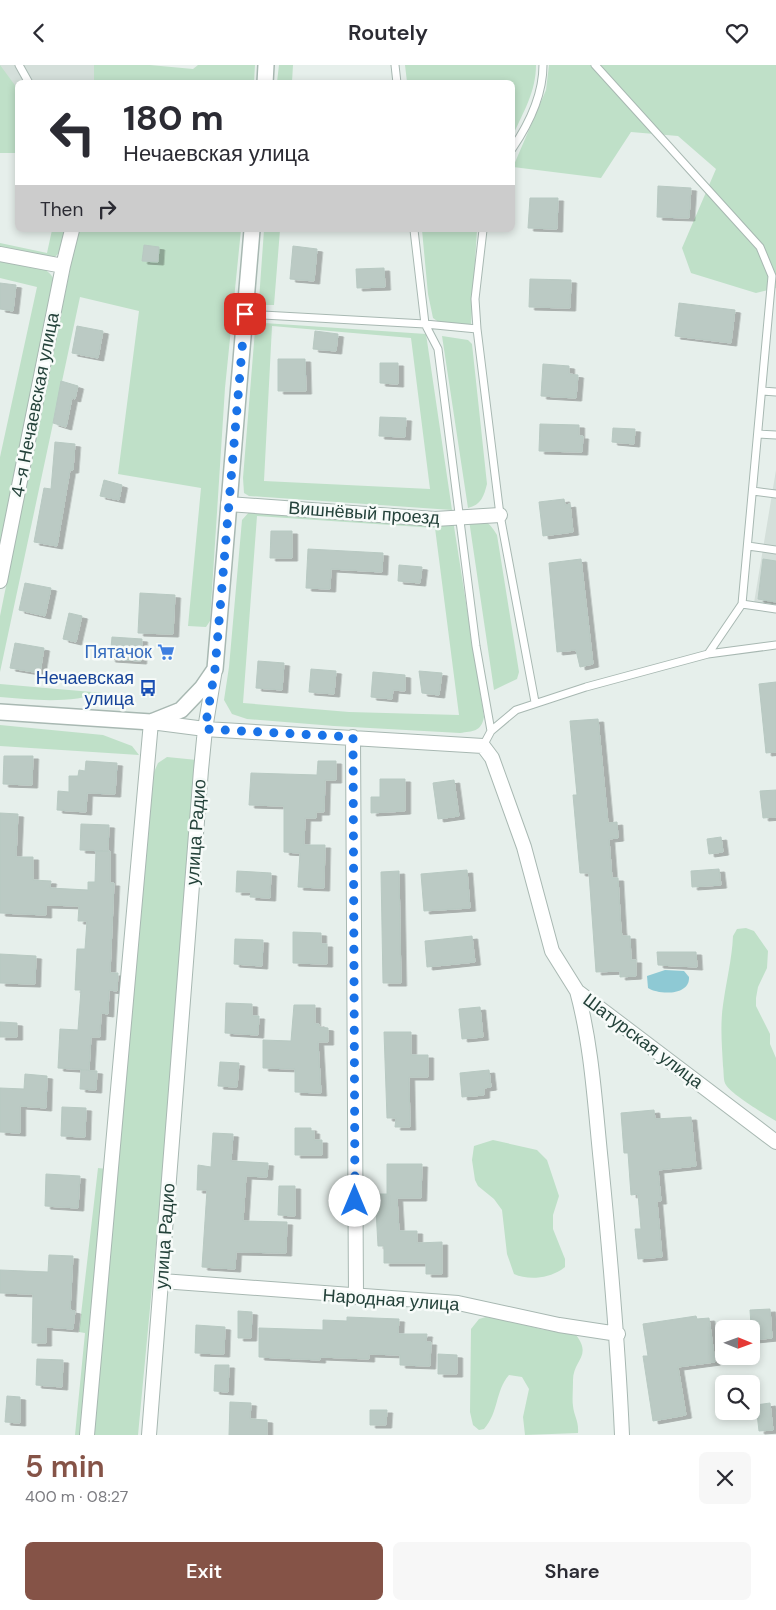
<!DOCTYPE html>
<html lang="en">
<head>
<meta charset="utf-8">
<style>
  body { margin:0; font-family:"DM Sans",sans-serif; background:#f7f7f7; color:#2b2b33; height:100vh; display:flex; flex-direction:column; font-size:19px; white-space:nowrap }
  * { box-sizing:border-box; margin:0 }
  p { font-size:16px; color:#7c7c81 }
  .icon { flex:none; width:28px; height:28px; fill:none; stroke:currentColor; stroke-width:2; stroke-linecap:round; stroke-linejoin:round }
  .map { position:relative; height:1370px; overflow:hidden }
  .details { display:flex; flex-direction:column; background:#fff; flex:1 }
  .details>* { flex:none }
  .guide { position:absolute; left:15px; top:15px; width:500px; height:152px; border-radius:8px; box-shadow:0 2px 8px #0003; background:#fff; color:#2b2b33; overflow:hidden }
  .needle { width:32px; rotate:91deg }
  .fabs { position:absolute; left:715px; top:1255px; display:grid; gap:10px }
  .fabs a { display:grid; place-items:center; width:45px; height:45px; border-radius:8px; background:#fff; box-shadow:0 2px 8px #0003; font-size:25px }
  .pin { position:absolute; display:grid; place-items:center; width:42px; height:42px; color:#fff; margin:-21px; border-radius:10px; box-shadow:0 2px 8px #0006 }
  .me { position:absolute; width:55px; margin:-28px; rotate:0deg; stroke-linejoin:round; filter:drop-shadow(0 0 4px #0008) }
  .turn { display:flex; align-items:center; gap:18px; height:105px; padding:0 25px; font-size:22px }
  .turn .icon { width:65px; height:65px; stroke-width:2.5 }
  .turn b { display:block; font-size:35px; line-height:42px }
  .then { display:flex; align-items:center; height:48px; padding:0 25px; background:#0003; gap:10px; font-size:19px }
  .round { display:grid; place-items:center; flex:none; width:52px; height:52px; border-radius:8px; background:#f7f7f7 }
  .headline { display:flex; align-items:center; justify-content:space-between; height:85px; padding:0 25px }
  h1 { font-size:30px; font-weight:600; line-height:38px; color:#855347 }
  .button { display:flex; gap:10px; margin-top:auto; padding:10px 25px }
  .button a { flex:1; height:58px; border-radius:8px; background:#855347; color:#fff; font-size:20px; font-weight:600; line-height:58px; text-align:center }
  .button a+a { background:#f7f7f7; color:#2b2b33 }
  header { display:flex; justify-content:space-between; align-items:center; height:65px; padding:0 25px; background:#fff; font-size:22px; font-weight:600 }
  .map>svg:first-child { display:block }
  .built { fill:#d4dfda }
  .green { fill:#bfe0c8; fill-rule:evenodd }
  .water { fill:#8ec9d4 }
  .building { fill:#bbcac4; stroke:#b8c9c2; filter:url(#shadow) }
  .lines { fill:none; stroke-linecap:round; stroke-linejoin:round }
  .service-casing { stroke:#a8b8b2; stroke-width:9 }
  .minor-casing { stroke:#a8b8b2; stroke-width:16 }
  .tertiary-casing { stroke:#a8b8b2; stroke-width:18 }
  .service { stroke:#fff; stroke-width:7 }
  .minor { stroke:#fff; stroke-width:14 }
  .tertiary { stroke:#fff; stroke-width:15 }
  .route { stroke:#1a73e8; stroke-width:9; stroke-dasharray:0 16.2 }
  .labels { text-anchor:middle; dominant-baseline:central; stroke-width:5; stroke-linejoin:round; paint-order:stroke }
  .street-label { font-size:18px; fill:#24423a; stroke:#f7fbf9 }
  .shop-label { font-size:18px; fill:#366cbe; stroke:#f7fbf9; text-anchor:end }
  .transit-label { font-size:18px; fill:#164399; stroke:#f7fbf9; text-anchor:end }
</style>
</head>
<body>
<header><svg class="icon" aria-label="back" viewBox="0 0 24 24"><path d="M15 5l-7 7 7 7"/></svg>Routely<svg class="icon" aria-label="heart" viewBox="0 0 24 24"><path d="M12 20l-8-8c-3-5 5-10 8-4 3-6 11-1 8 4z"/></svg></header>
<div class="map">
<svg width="776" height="1370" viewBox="0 0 776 1370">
  <defs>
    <filter id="shadow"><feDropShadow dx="5.5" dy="3" stdDeviation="0" flood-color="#0004"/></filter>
  </defs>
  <rect width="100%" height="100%" fill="#e6efeb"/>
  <!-- built -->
  <path class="built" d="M0 0H94V17L18 18 17 88H0Z
    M776 405V547L753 544Z"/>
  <!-- green -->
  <path class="green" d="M0 0 17 23V88H0Z
    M94 0H150L193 4 198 0H255L254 17 94 18Z
    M279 0H293L292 17H277Z
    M405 0H536C536 26 524 46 513 70L512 18 407 17Z
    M549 0H776V223L756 228 691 208 682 183 716 104 678 71 631 67 601 113 513 102 546 25Z
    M52 165H66C63 176 62 190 51 194L0 185V178L47 188Z
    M78 165H241L225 323 210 556 206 562 188 561 201 423 118 409 139 246 80 232 0 607V551Z
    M264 165H280L274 240H263L259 235Z
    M422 165H477L471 260 440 258 433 253 428 229Z
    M0 194C17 197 47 197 54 215L0 486V392L37 222 0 213Z
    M264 258 426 269 452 445 249 431 244 428 243 413 255 265ZM272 261 411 273 430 424 264 416Z
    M442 271 468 275 472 279 487 419C484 431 481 440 468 443Z
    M250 446 453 455 484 652C481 667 473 666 460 668L334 661 247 654 232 649 224 635 229 602 242 455ZM257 451 435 463 459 650 349 647 243 638Z
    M469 455C486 456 488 455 497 470L519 607 517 614 494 625Z
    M0 619 92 627H103C72 639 33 635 0 632Z
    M0 660 103 670 132 681 139 690 0 681Z
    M167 692 197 695 200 714 138 1370H94L154 707 158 698Z
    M746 863 754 866 768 886 767 903 758 922 756 933V941L770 969V979L776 993V1056C766 1050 731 1029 726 1020 723 1016 724 1007 723 1001 722 981 720 960 723 940 726 917 732 894 733 871L737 864Z
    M493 1075 537 1085 547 1095 559 1131 553 1150V1164L565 1194V1202C552 1213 529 1216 514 1209L507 1189 502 1145 494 1134 478 1121 475 1115 472 1095 474 1081Z
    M98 1103 107 1104 84 1370H75L85 1268 79 1267Z
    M486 1252 504 1254 540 1264 576 1270C593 1292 572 1295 573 1317 573 1325 572 1334 573 1341 574 1351 579 1356 578 1368L525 1370 523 1352 529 1324 522 1312 509 1310C495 1326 499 1347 484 1364L479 1365 473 1360 470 1347 471 1264 479 1254Z"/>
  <!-- water -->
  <path class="water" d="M665 905 684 906 689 912C690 931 659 930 648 923L647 911Z"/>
  <!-- building -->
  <path class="building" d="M658 121 691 123 689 153 657 152Z
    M530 133H558L557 164 528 163Z
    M144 180 159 182 158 197 142 196Z
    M293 181 317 184 314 216 290 214Z
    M384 203 385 222 357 223 356 204Z
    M530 214 571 215 570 243 529 242Z
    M0 218 16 220 13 246 0 244Z
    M679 238 735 245 731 278 675 271Z
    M77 261 103 266 98 293 72 288Z
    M315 266 338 269 336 286 313 284Z
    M278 294H305L306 326H278Z
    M380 298H398V319L380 318Z
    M543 299 569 301V309L578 310 576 333 541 331Z
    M61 316 78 321 75 334 72 333 66 362 53 358Z
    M380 352 406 353 405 372 379 371Z
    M540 359 579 360V371H583L582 387 539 386Z
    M613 363 635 364 634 379 612 377Z
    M55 377 75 379 73 405H70L57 481 34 477 44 423 51 424Z
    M104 415 122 420 119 435 100 431Z
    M564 434 565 440 570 439 573 467 543 471 539 437Z
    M271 466H292V493H270Z
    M308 484 383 488 382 507 331 504 330 524 306 523Z
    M581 494 593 599 580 602 576 585 557 587 549 498Z
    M763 494 776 496V537L758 534Z
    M399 500 422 502 420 518 398 516Z
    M25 518 51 523 45 551 19 545Z
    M140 528 175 530 173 569 138 568Z
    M69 548 82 551 76 577 63 574Z
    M112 572 142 574 141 596 110 594Z
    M15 578 44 583 40 608 10 603Z
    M258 596 284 598 282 625 256 623Z
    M311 604 336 606 334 629 309 627Z
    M419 606 442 608 439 630 422 628Z
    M373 607 405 610V626L393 625 392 634 371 632Z
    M776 617V687L766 688 759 619Z
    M598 654 608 758 617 757 618 773 609 774 612 813H618L621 865 622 871H630L631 895H636V911L620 912V906L596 907 589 808H580L573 730H577L570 656Z
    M4 691H33L32 720 3 719Z
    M86 696 117 698 115 729 87 728 86 747 57 745 58 726 69 727V711H78L79 705 85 706Z
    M318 696H336V715H325L324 747H316V753H305L304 780H325L324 823 298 822 300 788 284 787V741L249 740 251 708 317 710Z
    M380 714H405V746L371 748V732H380Z
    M454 715 459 751 438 754 433 718Z
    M776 725V752L763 753 760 726Z
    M0 748 18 749 16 792H33V815L51 816 50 823 88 825V817H95L96 786H110V818H114L110 908H118L117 926 109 925 108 949 101 948 100 972H91L89 1005 58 1003 60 964 78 965 81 925H75L77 884H85L87 856H78L79 841 46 840V850L0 848Z
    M81 759 109 760 108 786 80 785Z
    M721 772 723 787 709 789 707 774Z
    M719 804 721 820 692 822 691 806Z
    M467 805 470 843 424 846 421 809Z
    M237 806 271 808 270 833 250 832 251 827H236Z
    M399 806 401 918H383L381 807Z
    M293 867 321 868V879H327V899L293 898Z
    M472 871 475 897 427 902 425 876Z
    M235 874 263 875 262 901 234 899Z
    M657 887H696L697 902 658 900Z
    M0 889 36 891 35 919 0 918Z
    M226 938 252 939V951H259L258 970 225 968Z
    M294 940H315V959H319V962L328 963V977H318L321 1028 295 1027V1004L263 1003V975L291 976Z
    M480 942 483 972 462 974 459 944Z
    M0 957 17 958V972H0Z
    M384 967H411V990H428V1012H409L410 1062H395L396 1053H387Z
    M220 997 239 998 237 1022 218 1021Z
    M81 1005 97 1006 96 1025 80 1024Z
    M489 1005 491 1022 484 1023V1030L462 1032 460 1008Z
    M25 1009 47 1011 46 1043 20 1041V1068L0 1067V1023L24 1024Z
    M62 1042 86 1043 85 1072 61 1071Z
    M654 1045 655 1054 691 1052 696 1101 658 1105 661 1136H657L662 1192 638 1194 635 1164H641L638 1129 631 1130 628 1088H624L621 1048Z
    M295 1063H311V1066H314V1075H322V1090H295Z
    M213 1068 233 1069 231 1096 268 1098 267 1112 246 1111 243 1156 287 1157 286 1188 236 1187 235 1204 202 1202 207 1125H197L198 1100 211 1102Z
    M387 1099H422L421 1133H397L399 1166H417V1178L442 1177V1209H426V1198H384V1181H378L376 1145 378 1129H387Z
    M46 1109 80 1111 78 1143 45 1141Z
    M279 1121H295V1151L278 1150Z
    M49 1190 73 1191 70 1245 75 1246 73 1264 46 1262V1278H32L33 1229 0 1228V1205L48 1207Z
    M770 1244 772 1273 752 1275 750 1245Z
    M238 1246 252 1247 251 1273H238Z
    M696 1251 697 1254 709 1253 715 1297 678 1302 686 1350 653 1356 643 1291H648L643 1259Z
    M347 1252 399 1254 398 1269H427L426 1277H431L430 1301 400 1300V1290L369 1289V1294L320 1292V1295L259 1292V1263L323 1265V1255L347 1256Z
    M196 1260 225 1262 224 1289 195 1288Z
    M438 1289 457 1290V1309H438Z
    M37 1294 63 1295 62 1322 36 1320Z
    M215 1300H229L228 1327 214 1326Z
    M7 1331 20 1332V1358L5 1357Z
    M230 1337 251 1338 250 1354 267 1355V1370H229Z
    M770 1338 773 1365 759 1366 756 1340Z
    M370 1345H387L386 1360H370Z"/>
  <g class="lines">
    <!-- service casing -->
    <g class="service-casing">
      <path id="service" d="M19 0 29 18
        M395 0 397 18
        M512 84C529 59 543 31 543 0
        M414 165 425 259 477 264 500 450 535 637
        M245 249 425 259 438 284 476 581 491 666
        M477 264 475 234 483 165
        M762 326 776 327
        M758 369 776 370
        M753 426 776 429
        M748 481 776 485
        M742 539 776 544
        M708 589 776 580
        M483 681 491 666 516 645 586 622 708 589 742 539 772 211 760 182 595 0"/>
    </g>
    <!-- minor casing -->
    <g class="minor-casing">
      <path id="minor" d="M0 189 63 201
        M228 439 435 454 500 450
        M0 516 63 201 72 165
        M353 672 356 1232
        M577 926C592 981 595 1041 601 1098 610 1189 618 1279 622 1370
        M162 1216 458 1238 559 1260 618 1269
        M87 1370 151 657 205 664 483 681 492 693 524 782 552 886 577 926 776 1077
        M149 1370 201 705 205 664 215 604"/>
    </g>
    <!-- tertiary casing -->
    <g class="tertiary-casing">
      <path id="tertiary" d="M265 18 266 0
        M0 647 151 657 181 645 202 623 215 604 252 165"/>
    </g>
    <!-- service -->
    <use href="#service" class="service"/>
    <!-- minor -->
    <use href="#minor" class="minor"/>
    <!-- tertiary -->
    <use href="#tertiary" class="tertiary"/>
  </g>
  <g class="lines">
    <!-- route -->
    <path class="route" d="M245 249 215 604 205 664 353 672 355 1136"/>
  </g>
  <!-- icons -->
  <defs>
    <g id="supermarket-bare" transform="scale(1.35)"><path d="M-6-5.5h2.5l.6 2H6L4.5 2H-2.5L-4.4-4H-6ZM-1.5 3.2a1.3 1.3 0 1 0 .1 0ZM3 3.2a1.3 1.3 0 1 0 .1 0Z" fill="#3f7fe0" stroke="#f7fbf9" stroke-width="2.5" paint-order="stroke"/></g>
    <g id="bus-bare" transform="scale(1.35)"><path d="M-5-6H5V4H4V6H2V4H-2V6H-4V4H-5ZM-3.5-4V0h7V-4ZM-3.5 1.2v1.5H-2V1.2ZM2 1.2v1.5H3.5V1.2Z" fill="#1a4fb4" stroke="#f7fbf9" stroke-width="2.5" paint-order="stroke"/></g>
  </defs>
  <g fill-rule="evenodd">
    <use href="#supermarket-bare" x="166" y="587"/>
    <use href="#bus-bare" x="148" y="623"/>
  </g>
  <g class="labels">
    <!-- street labels -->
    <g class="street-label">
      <text transform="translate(35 340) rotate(-79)">4-я Нечаевская улица</text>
      <text transform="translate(364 448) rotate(4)">Вишнёвый проезд</text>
      <text transform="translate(196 767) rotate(-86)">улица Радио</text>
      <text transform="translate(643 976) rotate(37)">Шатурская улица</text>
      <text transform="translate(165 1171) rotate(-86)">улица Радио</text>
      <text transform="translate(391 1235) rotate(4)">Народная улица</text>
    </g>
    <!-- shop labels -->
    <g class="shop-label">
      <text x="152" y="587">Пятачок</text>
    </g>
    <!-- transit labels -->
    <g class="transit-label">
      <text x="134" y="613">Нечаевская<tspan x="134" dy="21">улица</tspan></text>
    </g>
  </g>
</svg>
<div class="fabs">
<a><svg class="needle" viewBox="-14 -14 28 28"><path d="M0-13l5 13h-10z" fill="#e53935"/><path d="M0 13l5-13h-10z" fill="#7c7c81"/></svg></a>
<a><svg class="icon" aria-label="search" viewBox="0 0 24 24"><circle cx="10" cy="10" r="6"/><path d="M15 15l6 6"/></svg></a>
</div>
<div class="pin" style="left:245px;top:249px;background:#d93025"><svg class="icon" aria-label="arrive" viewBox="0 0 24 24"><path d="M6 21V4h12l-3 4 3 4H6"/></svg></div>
<svg class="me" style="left:355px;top:1136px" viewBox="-20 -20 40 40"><circle r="19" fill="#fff"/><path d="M0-13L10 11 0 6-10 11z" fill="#1a73e8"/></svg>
<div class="guide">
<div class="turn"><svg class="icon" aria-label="left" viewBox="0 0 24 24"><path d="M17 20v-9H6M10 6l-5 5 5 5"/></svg><div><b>180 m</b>Нечаевская улица</div></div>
<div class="then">Then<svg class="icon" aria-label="right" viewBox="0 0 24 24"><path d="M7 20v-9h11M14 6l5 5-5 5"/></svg></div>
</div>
</div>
<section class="details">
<div class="headline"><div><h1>5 min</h1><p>400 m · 08:27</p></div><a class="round"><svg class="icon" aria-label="close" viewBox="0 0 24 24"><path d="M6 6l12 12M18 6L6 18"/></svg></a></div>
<div class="button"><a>Exit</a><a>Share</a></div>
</section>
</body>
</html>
